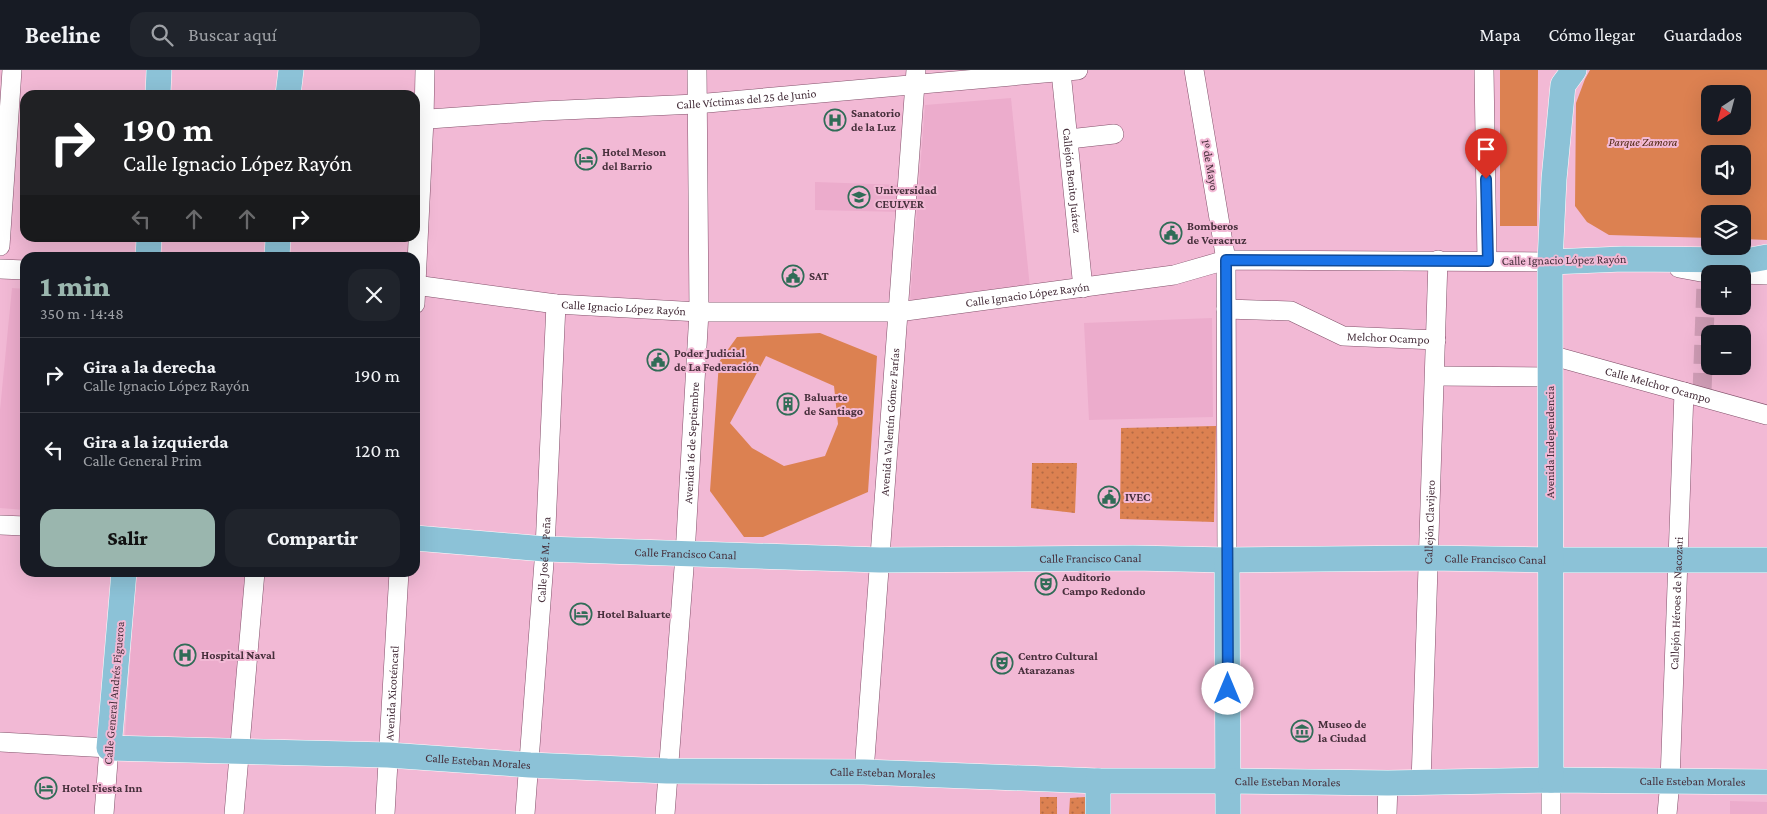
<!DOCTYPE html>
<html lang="es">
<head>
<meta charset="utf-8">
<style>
  body { margin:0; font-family:"Crimson Pro",serif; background:#20242c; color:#f1f3f6; height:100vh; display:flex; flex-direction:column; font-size:19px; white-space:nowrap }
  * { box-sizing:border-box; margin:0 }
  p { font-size:16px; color:#9ea1a6 }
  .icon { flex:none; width:28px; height:28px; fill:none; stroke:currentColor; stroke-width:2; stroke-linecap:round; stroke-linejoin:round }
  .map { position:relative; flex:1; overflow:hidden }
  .panel { position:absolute; left:20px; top:182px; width:400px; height:325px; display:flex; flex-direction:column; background:#171b24; border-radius:15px; box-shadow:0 5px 20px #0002 }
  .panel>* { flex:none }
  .banner { position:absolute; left:20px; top:20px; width:400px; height:152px; border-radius:15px; box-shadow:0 5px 20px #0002; background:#202124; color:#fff; overflow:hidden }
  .needle { width:32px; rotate:216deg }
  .fabs { position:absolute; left:1701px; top:15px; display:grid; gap:10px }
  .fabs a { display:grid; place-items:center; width:50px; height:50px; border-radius:10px; background:#171b24; box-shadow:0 5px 20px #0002; font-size:25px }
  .pin { position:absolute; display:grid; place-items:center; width:42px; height:42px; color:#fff; margin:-51px -21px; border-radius:50% 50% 50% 0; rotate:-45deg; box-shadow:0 0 5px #0007 }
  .pin .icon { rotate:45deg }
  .me { position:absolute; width:55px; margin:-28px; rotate:0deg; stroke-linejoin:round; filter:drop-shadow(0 0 4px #0008) }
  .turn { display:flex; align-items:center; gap:18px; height:105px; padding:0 20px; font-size:22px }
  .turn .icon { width:65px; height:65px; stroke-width:2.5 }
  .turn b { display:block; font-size:35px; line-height:42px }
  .lanes { display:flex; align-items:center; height:48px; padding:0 20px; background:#0003; justify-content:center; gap:25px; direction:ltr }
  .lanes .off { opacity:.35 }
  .round { display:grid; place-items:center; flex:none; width:52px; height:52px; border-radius:15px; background:#20242c }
  .headline { display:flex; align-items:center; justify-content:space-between; height:85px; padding:0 20px }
  h1 { font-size:30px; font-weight:800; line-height:38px; color:#9ab6ae }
  .action { display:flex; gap:10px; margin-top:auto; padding:10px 20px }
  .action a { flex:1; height:58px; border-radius:15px; background:#9ab6ae; color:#111; font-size:20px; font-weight:800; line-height:58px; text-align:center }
  .action a+a { background:#20242c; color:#f1f3f6 }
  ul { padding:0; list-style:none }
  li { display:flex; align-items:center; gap:15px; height:75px; padding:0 20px; border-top:1px solid #363941 }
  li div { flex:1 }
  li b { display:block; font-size:19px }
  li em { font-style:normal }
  header { display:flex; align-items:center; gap:30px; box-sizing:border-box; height:70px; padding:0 25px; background:#171b24; border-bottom:1px solid #363941 }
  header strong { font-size:24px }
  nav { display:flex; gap:28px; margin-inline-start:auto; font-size:18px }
  .search { width:350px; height:45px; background:#20242c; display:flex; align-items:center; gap:12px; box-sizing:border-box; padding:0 18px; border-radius:15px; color:#9ea1a6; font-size:19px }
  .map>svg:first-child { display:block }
  .built { fill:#ecaccc }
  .grass { fill:url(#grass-dots) }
  .park { fill:#dc8151; fill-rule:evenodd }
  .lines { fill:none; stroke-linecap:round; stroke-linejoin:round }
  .minor-tunnel { stroke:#d09db6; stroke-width:19; stroke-dasharray:19 9; stroke-linecap:butt }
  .minor-casing { stroke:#83516b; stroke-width:20 }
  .major-casing { stroke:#fff; stroke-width:26 }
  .minor { stroke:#fff; stroke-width:19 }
  .major { stroke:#8cc2d7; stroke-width:25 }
  .route-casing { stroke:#114b97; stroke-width:12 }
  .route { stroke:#1a73e8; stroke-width:9 }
  .labels { text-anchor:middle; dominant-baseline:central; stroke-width:4; stroke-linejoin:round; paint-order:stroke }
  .street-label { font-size:12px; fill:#462f3b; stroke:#f2b9d5 }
  .poi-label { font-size:12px; font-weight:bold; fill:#462f3b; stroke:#f2b9d5; text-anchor:start }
  .park-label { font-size:12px; font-style:italic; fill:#512812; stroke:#f2b9d5 }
</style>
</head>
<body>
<header>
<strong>Beeline</strong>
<div class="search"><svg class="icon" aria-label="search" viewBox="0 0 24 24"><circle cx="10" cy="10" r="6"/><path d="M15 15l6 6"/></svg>Buscar aquí</div>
<nav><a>Mapa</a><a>Cómo llegar</a><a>Guardados</a></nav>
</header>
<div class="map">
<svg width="1767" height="744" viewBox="0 0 1767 744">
  <defs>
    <pattern id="grass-dots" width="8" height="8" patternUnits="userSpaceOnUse" patternTransform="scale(1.25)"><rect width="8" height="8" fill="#dc8151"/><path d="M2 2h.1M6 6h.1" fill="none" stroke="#b46a44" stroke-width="1.8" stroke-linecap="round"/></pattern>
  </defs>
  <rect width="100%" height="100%" fill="#f2b9d5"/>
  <!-- built -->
  <path class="built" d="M1011 28 1030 218 910 232 925 35Z
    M815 112 903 115 902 142 815 140Z
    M12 218 25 219V440L0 438V340Z
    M1212 248 1213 347 1089 350 1084 253Z
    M136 503H245L234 675 125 668Z
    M1730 731 1767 732V744H1730Z"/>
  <!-- grass -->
  <path class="grass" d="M1216 356 1214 452 1120 449 1121 358Z
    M1032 393H1077L1075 443 1031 438Z
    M1040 727H1057V744H1040Z
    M1085 727V744H1069L1070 728Z"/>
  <!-- park -->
  <path class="park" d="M1500 0H1538L1537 156H1500Z
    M1590 0H1767V170L1743 169 1742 144H1710V168L1609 165 1587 152 1575 136 1576 33 1585 9ZM1710 24H1742V56H1710ZM1710 84H1742V116H1710Z
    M820 263 877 286 868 422 763 467H744L710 421 719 292 737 267ZM766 286 834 316 838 354 825 386 784 396 752 378 730 353Z"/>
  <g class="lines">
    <!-- minor-tunnel -->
    <path class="minor-tunnel" d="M1702 322 1706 214"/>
    <!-- minor casing -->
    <g class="minor-casing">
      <g id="minor">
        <path d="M1194 0 1226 190 1227 490"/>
        <path d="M1484 0 1487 191"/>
        <path id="s1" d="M1061 2 1083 218"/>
        <path id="s2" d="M415 50 542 41 696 34 1078 0"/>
        <path d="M1069 69 1114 64"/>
        <path d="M0 176 12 0"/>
        <path d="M1679 198 1706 203 1738 204"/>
        <path d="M0 199 25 200"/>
        <path d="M1742 204 1767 205"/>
        <path id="s3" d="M415 215 556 234 699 242H898L1174 205 1226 190 1550 192"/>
        <path d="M415 234 424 49 425 0"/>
        <path id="s4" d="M1226 239 1291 241 1343 266 1436 270"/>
        <path id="s5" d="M1550 285 1767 345"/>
        <path d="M1435 306 1550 307"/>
        <path d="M0 455 25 456"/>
        <path d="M0 672 109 678 104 744"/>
        <path id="s6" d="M864 702 916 0"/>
        <path d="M1551 710V744"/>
        <path id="s7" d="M1421 713 1438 190"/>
        <path d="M234 744 255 502"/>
        <path id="s8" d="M385 744 399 502"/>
        <path id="s9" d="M525 744 545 479 556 234"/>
        <path id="s10" d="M665 744 685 485 699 242 697 0"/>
        <path d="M1387 744 1388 713"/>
        <path id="s11" d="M1667 744 1670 711 1684 322"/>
      </g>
    </g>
    <!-- major casing -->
    <g class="major-casing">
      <g id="major">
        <path d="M158 25 159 0"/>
        <path d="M288 25 291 0"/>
        <path d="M148 188 149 168"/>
        <path d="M277 188 278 168"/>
        <path d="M1550 192 1623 189 1751 190 1767 187"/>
        <path id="s12" d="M415 468 545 479 880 490 1133 488 1227 490 1428 488 1551 490H1767"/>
        <path d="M1227 490 1228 744"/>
        <path id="s13" d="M124 502 109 678 388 685 530 695 667 701 864 702 1098 711H1228L1388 713 1551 710 1767 712"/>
        <path d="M1551 710 1550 192 1554 109 1563 15 1574 0"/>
        <path d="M1098 744V711"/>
      </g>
    </g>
    <!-- minor -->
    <use href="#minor" class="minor"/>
    <!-- major -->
    <use href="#major" class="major"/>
  </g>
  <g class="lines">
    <!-- route casing -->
    <g class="route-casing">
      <path id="route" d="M1228 619 1226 190 1488 191 1486 109"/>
    </g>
    <!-- route -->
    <use href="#route" class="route"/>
  </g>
  <!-- icons -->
  <defs>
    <g id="hospital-ring" transform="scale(1.125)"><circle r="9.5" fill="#f2b9d5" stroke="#306c57" stroke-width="1.5"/><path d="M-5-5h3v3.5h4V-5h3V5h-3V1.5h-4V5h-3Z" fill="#306c57"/></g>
    <g id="hotel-ring" transform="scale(1.125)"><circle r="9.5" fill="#f2b9d5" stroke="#306c57" stroke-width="1.5"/><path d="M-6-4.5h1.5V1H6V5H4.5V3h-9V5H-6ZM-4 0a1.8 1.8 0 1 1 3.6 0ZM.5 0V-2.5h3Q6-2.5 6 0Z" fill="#306c57"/></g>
    <g id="university-ring" transform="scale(1.125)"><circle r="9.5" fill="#f2b9d5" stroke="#306c57" stroke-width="1.5"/><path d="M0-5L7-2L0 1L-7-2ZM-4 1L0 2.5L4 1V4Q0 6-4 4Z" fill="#306c57"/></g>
    <g id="civic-ring" transform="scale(1.125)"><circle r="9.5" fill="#f2b9d5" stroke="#306c57" stroke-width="1.5"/><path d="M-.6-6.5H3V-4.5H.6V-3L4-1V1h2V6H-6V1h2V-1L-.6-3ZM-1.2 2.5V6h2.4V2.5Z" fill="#306c57"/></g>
    <g id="building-ring" transform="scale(1.125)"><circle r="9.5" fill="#f2b9d5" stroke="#306c57" stroke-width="1.5"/><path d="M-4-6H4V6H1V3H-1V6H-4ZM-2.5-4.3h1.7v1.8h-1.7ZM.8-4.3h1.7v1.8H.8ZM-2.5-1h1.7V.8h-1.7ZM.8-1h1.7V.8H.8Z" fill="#306c57"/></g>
    <g id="theatre-ring" transform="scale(1.125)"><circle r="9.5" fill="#f2b9d5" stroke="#306c57" stroke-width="1.5"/><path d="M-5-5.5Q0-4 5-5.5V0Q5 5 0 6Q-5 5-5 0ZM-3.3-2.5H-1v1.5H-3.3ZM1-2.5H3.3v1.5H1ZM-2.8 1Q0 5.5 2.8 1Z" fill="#306c57"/></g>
    <g id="museum-ring" transform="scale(1.125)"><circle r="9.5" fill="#f2b9d5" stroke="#306c57" stroke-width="1.5"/><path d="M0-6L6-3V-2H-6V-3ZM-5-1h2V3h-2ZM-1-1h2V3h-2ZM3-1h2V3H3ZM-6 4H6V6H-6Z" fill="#306c57"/></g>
  </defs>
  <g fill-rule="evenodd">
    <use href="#hospital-ring" x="835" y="50"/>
    <use href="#hotel-ring" x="586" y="89"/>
    <use href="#university-ring" x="859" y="127"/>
    <use href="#civic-ring" x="1171" y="163"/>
    <use href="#civic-ring" x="793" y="206"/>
    <use href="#civic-ring" x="658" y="290"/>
    <use href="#building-ring" x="788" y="334"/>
    <use href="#civic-ring" x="1109" y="427"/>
    <use href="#theatre-ring" x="1046" y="514"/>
    <use href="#hotel-ring" x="581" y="544"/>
    <use href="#hospital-ring" x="185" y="585"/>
    <use href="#theatre-ring" x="1002" y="593"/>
    <use href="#museum-ring" x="1302" y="661"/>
    <use href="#hotel-ring" x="46" y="718"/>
  </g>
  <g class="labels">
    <!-- street labels -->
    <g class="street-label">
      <text stroke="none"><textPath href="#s2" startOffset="332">Calle Víctimas del 25 de Junio</textPath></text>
      <text transform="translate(1210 95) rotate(80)">1º de Mayo</text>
      <text stroke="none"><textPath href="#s1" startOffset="109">Callejón Benito Juárez</textPath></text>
      <text transform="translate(1564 190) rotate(-1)">Calle Ignacio López Rayón</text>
      <text stroke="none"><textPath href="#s3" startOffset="615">Calle Ignacio López Rayón</textPath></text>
      <text stroke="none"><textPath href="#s3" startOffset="210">Calle Ignacio López Rayón</textPath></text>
      <text stroke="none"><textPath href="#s4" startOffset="168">Melchor Ocampo</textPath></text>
      <text stroke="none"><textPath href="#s5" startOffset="112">Calle Melchor Ocampo</textPath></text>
      <text stroke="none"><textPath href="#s6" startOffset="351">Avenida Valentín Gómez Farías</textPath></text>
      <text stroke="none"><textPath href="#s10" startOffset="372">Avenida 16 de Septiembre</textPath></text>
      <text transform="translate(1550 372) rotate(-90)">Avenida Independencia</text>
      <text stroke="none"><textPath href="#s7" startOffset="261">Callejón Clavijero</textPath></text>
      <text stroke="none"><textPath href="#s12" startOffset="271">Calle Francisco Canal</textPath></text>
      <text stroke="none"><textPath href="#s9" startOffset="255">Calle José M. Peña</textPath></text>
      <text stroke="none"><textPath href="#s12" startOffset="676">Calle Francisco Canal</textPath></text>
      <text stroke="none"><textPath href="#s12" startOffset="1081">Calle Francisco Canal</textPath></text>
      <text stroke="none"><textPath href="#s11" startOffset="211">Callejón Héroes de Nacozari</textPath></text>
      <text transform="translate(114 623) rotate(-85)">Calle General Andrés Figueroa</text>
      <text stroke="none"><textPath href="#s8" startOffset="121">Avenida Xicoténcatl</textPath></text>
      <text stroke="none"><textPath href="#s13" startOffset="546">Calle Esteban Morales</textPath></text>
      <text stroke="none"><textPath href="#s13" startOffset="951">Calle Esteban Morales</textPath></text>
      <text stroke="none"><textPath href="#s13" startOffset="1761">Calle Esteban Morales</textPath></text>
      <text stroke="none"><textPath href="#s13" startOffset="1356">Calle Esteban Morales</textPath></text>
    </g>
    <!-- poi labels -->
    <g class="poi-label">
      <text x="851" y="43">Sanatorio<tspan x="851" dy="14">de la Luz</tspan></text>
      <text x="602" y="82">Hotel Meson<tspan x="602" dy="14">del Barrio</tspan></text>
      <text x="875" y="120">Universidad<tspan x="875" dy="14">CEULVER</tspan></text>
      <text x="1187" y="156">Bomberos<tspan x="1187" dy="14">de Veracruz</tspan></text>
      <text x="809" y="206">SAT</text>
      <text x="674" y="283">Poder Judicial<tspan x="674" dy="14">de La Federación</tspan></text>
      <text x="804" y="327">Baluarte<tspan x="804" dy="14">de Santiago</tspan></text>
      <text x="1125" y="427">IVEC</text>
      <text x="1062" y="507">Auditorio<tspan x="1062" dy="14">Campo Redondo</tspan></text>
      <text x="597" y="544">Hotel Baluarte</text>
      <text x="201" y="585">Hospital Naval</text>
      <text x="1018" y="586">Centro Cultural<tspan x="1018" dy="14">Atarazanas</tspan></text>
      <text x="1318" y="654">Museo de<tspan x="1318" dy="14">la Ciudad</tspan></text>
      <text x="62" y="718">Hotel Fiesta Inn</text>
    </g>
    <!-- park labels -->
    <g class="park-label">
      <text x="1643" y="72">Parque Zamora</text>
    </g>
  </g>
</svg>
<div class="fabs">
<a><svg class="needle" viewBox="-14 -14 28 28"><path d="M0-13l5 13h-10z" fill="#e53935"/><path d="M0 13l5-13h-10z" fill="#9ea1a6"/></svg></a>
<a><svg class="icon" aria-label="sound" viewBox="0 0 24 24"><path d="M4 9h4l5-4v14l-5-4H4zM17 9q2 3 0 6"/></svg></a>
<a><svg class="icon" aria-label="layers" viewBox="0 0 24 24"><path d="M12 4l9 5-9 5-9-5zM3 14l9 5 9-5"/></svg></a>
<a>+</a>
<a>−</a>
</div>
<div class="pin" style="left:1486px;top:109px;background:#d93025"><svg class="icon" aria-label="arrive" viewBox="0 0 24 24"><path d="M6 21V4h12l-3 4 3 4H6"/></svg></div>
<svg class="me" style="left:1228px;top:619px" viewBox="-20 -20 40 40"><circle r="19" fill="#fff"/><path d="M0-13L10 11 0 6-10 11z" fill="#1a73e8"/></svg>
<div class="banner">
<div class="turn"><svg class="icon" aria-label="right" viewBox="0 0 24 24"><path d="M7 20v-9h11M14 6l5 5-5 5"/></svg><div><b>190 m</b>Calle Ignacio López Rayón</div></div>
<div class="lanes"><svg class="icon off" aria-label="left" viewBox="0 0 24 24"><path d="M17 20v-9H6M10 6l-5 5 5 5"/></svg><svg class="icon off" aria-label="ahead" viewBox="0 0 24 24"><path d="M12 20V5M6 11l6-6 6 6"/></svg><svg class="icon off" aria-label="ahead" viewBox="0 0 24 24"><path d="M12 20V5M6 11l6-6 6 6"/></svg><svg class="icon" aria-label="right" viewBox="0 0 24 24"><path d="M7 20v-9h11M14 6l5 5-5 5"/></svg></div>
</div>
<section class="panel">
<div class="headline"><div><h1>1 min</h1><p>350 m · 14:48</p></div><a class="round"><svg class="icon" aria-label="close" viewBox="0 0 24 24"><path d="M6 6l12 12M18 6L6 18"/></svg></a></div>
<ul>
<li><svg class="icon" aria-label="right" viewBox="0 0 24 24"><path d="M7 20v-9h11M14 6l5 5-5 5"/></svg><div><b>Gira a la derecha</b><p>Calle Ignacio López Rayón</p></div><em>190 m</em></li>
<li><svg class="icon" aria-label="left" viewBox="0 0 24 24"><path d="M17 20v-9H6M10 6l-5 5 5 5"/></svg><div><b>Gira a la izquierda</b><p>Calle General Prim</p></div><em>120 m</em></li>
</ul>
<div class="action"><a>Salir</a><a>Compartir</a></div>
</section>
</div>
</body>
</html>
